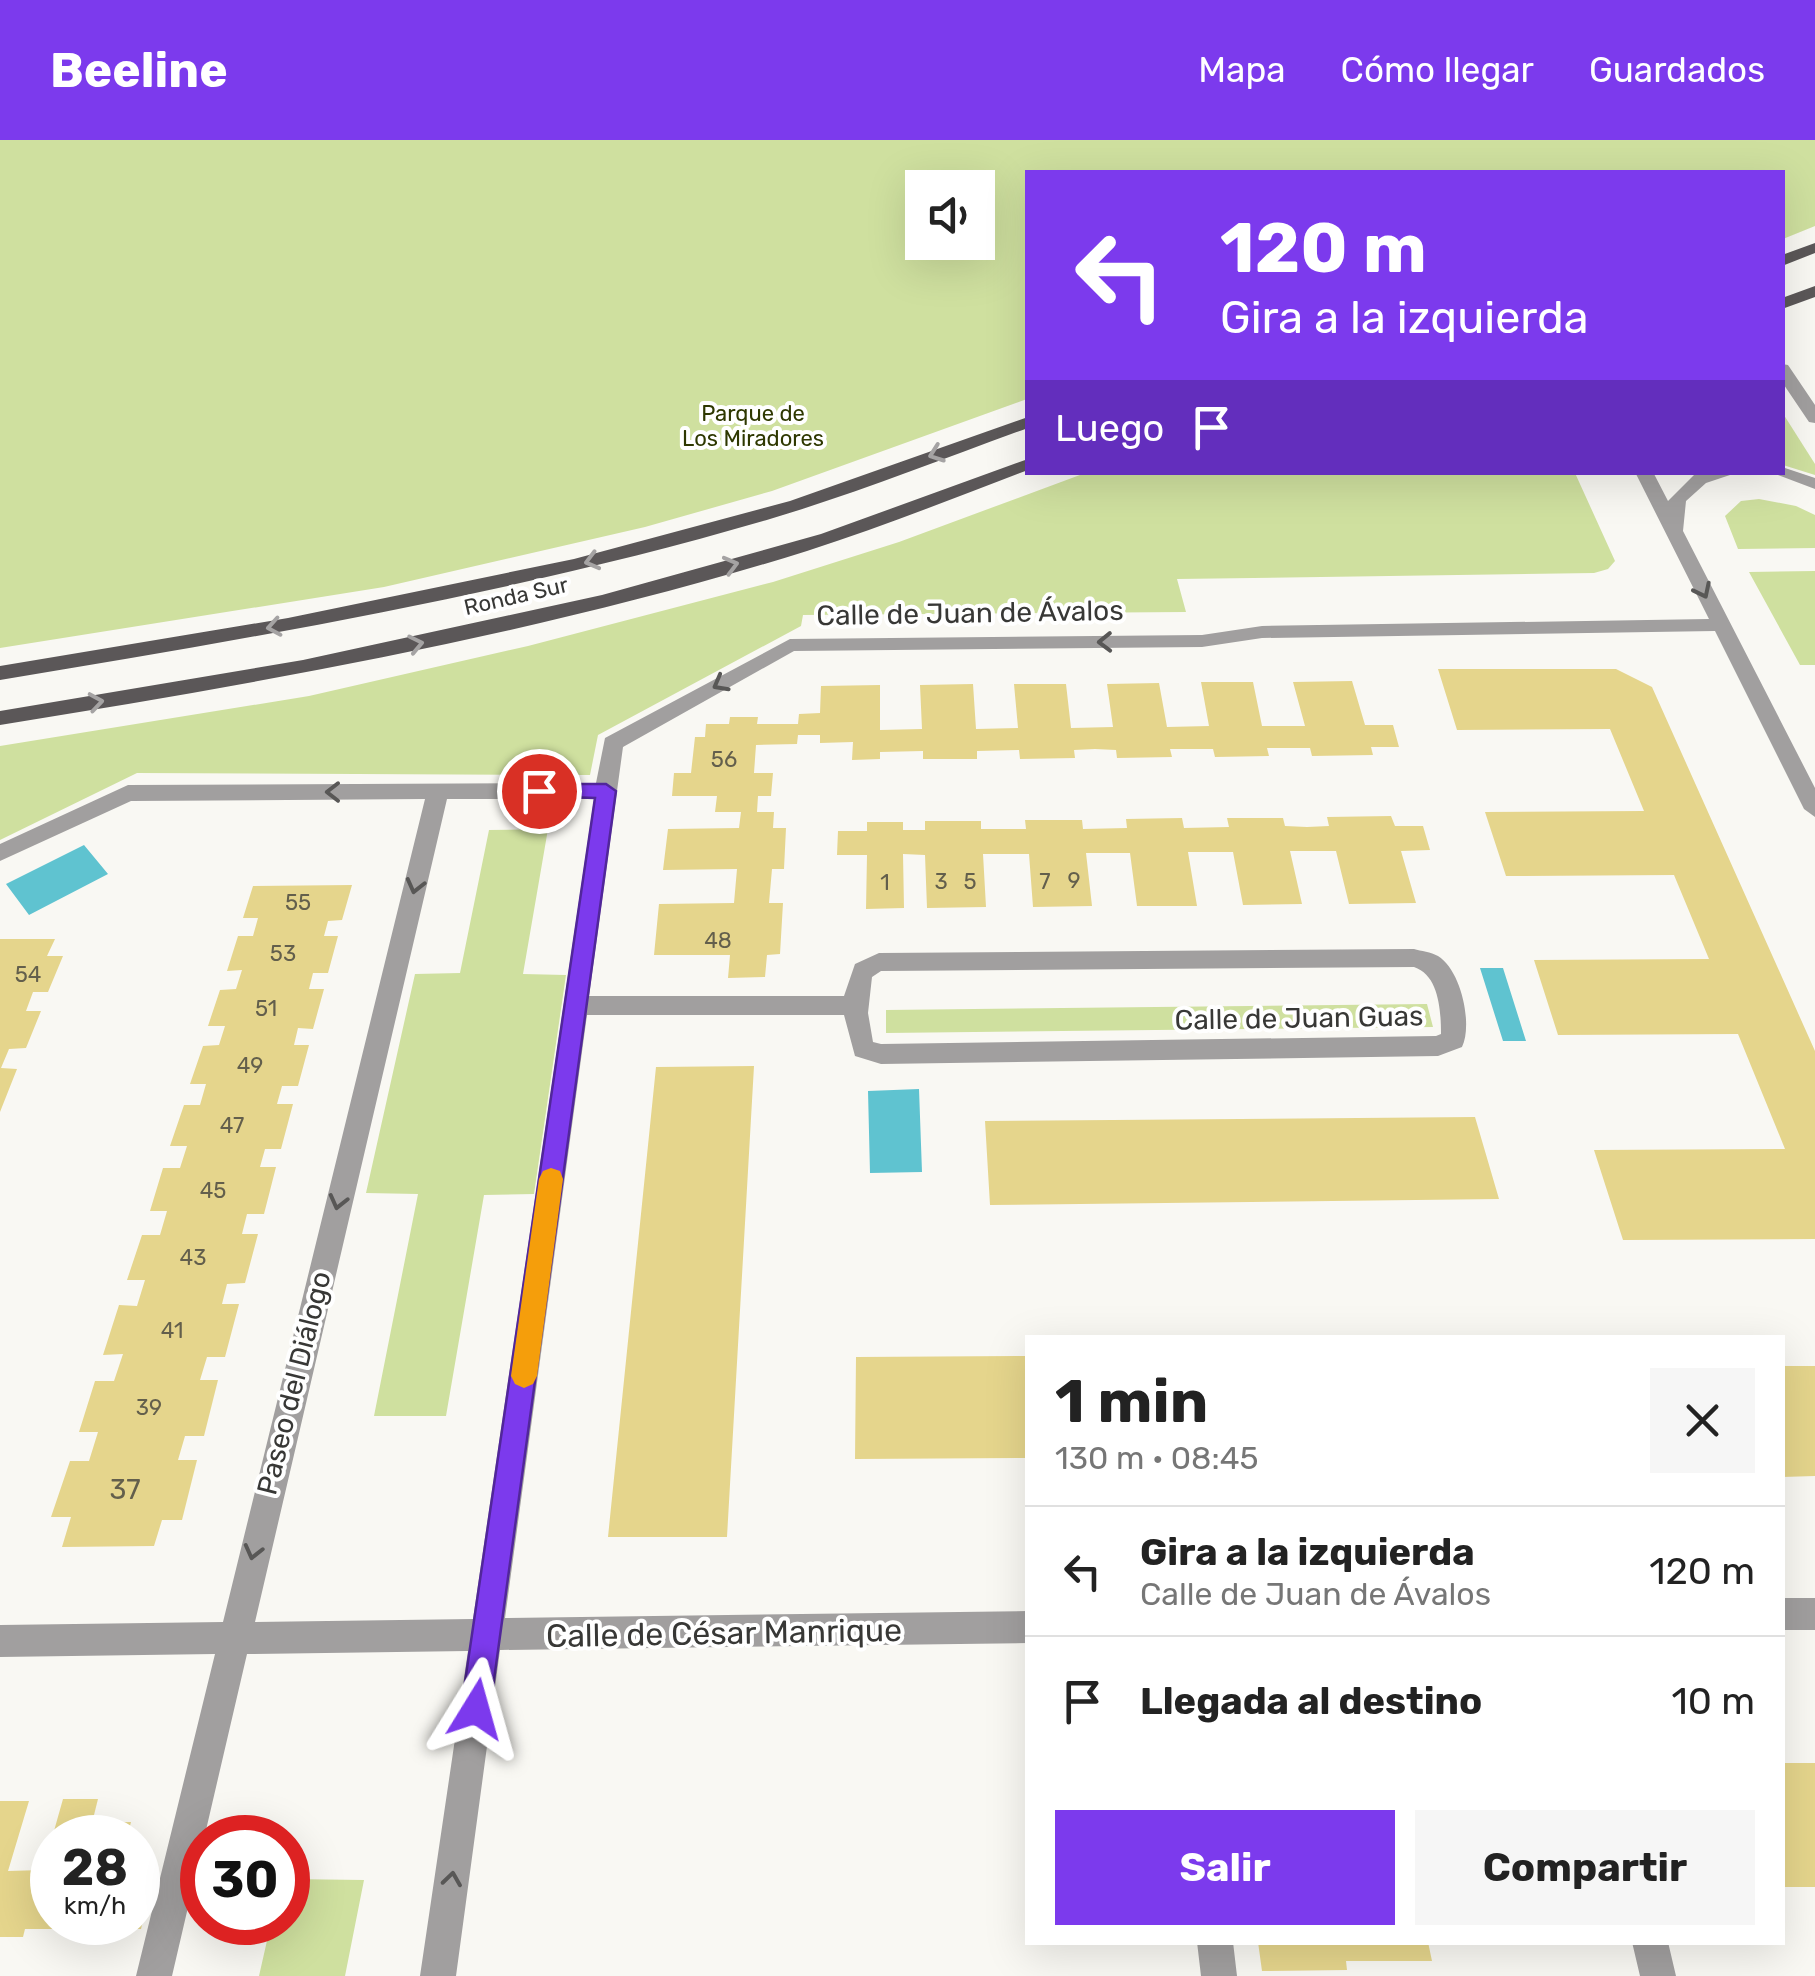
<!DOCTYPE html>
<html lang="es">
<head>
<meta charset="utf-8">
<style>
  body { margin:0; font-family:Rubik,sans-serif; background:#f6f6f6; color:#222; height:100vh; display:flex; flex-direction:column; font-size:38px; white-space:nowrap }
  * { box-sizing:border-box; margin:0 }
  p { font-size:32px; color:#767676 }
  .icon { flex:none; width:55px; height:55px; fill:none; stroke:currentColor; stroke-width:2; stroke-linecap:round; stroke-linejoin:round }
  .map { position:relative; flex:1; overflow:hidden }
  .side { position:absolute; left:1025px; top:1195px; width:760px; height:610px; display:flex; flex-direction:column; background:#fff; border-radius:0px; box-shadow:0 10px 40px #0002 }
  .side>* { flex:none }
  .banner { position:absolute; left:1025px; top:30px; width:760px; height:305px; border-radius:0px; box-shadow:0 10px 40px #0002; background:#7c3aed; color:#fff; overflow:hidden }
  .fabs { position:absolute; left:905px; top:30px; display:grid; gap:20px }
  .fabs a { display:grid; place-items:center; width:90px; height:90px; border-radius:0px; background:#fff; box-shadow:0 10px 40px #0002; font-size:50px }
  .speed { position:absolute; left:30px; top:1675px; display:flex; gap:20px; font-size:50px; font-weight:700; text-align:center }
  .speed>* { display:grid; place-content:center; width:130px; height:130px; border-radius:50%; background:#fff; box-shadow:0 10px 40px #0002; line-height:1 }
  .speed small { font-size:25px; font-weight:400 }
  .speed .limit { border:15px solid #d22; background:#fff; color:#111 }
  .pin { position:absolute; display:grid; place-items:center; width:85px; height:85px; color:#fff; margin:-42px; border:5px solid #fff; border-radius:50%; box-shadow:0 2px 10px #0007 }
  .me { position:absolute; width:110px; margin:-55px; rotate:8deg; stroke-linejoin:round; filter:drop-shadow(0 0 8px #0008) }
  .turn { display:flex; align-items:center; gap:35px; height:210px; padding:0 30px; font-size:45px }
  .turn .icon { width:130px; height:130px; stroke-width:2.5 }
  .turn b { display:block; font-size:70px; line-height:85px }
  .then { display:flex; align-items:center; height:95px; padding:0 30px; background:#0003; gap:20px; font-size:38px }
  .round { display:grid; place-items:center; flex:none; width:105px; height:105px; border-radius:0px; background:#f6f6f6 }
  .overview { display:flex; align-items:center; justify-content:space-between; height:170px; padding:0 30px }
  h1 { font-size:60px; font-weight:700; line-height:75px }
  .primary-button { display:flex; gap:20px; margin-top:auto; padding:20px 30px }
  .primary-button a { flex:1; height:115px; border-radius:0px; background:#7c3aed; color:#fff; font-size:40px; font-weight:700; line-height:115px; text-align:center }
  .primary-button a+a { background:#f6f6f6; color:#222 }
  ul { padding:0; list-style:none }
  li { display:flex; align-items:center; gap:30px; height:130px; padding:0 30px; border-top:2px solid #e0e0e0 }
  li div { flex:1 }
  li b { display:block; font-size:38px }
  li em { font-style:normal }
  header { display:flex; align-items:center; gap:60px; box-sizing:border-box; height:140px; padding:0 50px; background:#7c3aed; color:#fff }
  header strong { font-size:48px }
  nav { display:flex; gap:55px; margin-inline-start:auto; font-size:35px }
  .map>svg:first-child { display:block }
  .green { fill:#cfe09f; fill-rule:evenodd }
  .water { fill:#5fc3d0 }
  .building { fill:#e5d58c }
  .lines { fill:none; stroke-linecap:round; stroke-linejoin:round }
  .minor { fill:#a19f9f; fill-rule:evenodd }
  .major { fill:#5b5758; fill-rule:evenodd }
  .oneway { stroke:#a5a3a3 }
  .oneway2 { stroke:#585756 }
  .route { fill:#7c3aed; stroke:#51269a; stroke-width:2.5 }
  .slow { fill:#f59e0b }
  .labels { text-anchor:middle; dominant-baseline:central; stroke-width:8; stroke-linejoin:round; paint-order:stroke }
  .far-park-label { font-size:22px; fill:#2e3801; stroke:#fff }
  .far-street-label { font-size:22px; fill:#383836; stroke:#fff }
  .number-label { font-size:22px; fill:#635f4c }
  .street-label { font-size:28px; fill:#383836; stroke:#fff }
  .near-number-label { font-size:28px; fill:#635f4c }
  .near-street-label { font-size:32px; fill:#383836; stroke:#fff }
</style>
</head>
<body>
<header>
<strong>Beeline</strong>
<nav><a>Mapa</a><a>Cómo llegar</a><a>Guardados</a></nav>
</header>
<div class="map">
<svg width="1815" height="1836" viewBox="0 0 1815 1836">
  <rect width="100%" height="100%" fill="#f9f8f3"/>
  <!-- green -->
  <path class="green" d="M0 0H1815V86L1783 99 1782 32H1028L1027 259 772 351 645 387 384 447 0 508ZM922 48H978V102H922Z
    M1782 272 1815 324V335L1783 325Z
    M1088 332 1575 333 1615 421 1608 429 1594 433 1177 439 1186 472 803 475 801 486 598 595 590 635 137 633 0 700V606L309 556 528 506 773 442 899 402Z
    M1759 359 1796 366 1815 375V408L1738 409 1725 376 1741 361Z
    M1815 431V525H1800L1749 432Z
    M548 689 523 834 566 835 534 1054 484 1055 446 1276H374L418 1054 366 1053 415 834 460 833 489 690Z
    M1427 864 1433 887 886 893V870Z
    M288 1739 364 1740 345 1836H259L271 1783 288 1782Z"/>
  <!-- water -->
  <path class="water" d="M84 705 108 734 29 775 6 744Z
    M1480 828H1503L1526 901H1503Z
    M919 949 922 1032 870 1033 868 951Z"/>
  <!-- building -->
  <path class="building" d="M1438 529H1616L1652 547 1815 911V1099L1623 1100 1594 1010 1785 1009 1738 894 1558 895 1534 820 1709 819 1674 735 1506 736 1485 672 1644 671 1610 589 1457 590Z
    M1352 541 1365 585H1393L1399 607H1371L1373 615 1312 616 1310 608H1267L1269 616 1215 617 1213 609H1170L1172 617 1117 618 1116 610 1095 609 1074 610 1075 618 1020 619 1019 610 977 611V619H923V611L880 612V619L852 620 853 602 820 603V595H798L797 604 756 605 754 633H773L771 656H758L757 672H774L773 688H786L784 729H772L769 763H783L780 814 767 815 765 837 728 838 730 815H654L659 764 734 763 737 729 663 730 668 689 739 688 741 672H715L717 656H672L674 633H691L695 597H705L706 584H729L730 577H758L757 584H798L799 574 820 573 821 546 880 545V590L922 589 920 545 973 544 976 589 1018 588 1014 544H1066L1071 588 1113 587 1107 544 1159 543 1167 587 1209 586 1201 542H1253L1262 586H1305L1293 542Z
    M1391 676 1395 686H1423L1430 710 1401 711 1416 763 1349 764 1336 711H1290L1302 764 1243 765 1233 712H1188L1197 766H1137L1130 713H1086L1092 766 1033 767 1029 714H983L986 767 927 768 925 715 903 714 904 768 866 769 867 715H837L838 691H867V682H903V690H925V681H981V689H1026L1025 680H1082L1083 689 1127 688 1126 679 1182 678 1184 688 1229 687 1227 678H1283L1285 686 1307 687 1329 686 1327 677Z
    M352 745 342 780 328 781 324 796H338L328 833H313L309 849H324L313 889 298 888 294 905H309L298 946H282L277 964H293L281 1009H265L260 1027H276L264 1074H247L242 1094H258L245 1143 227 1144 222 1164H239L225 1217H207L200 1240H218L204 1296H185L178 1320H197L182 1380H162L154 1406 62 1407 71 1377H51L70 1321H89L98 1292H79L95 1241H114L123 1214 103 1215 119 1165 137 1166 145 1140H127L142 1095H160L167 1071H150L163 1028H180L187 1006H170L184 965H200L206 944H190L203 906 219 905 225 886H208L220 850 236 849 242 830 227 831 238 796H253L258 778H243L253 746Z
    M0 799H55L47 816H63L48 852H33L26 871H41L26 908 9 909 1 928 17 929 0 972Z
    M754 926 727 1397H608L656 927Z
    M1475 977 1499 1059 990 1065 985 981Z
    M1028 1216V1318L855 1319 856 1217Z
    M1782 1226H1815V1336L1782 1337Z
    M1782 1623H1815V1747H1782Z
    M63 1659H98L92 1683 131 1682 127 1698H52Z
    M0 1661H29L8 1731 43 1730 52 1700V1782H138V1726H156L141 1789H25L23 1797H0Z
    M1258 1802H1428L1432 1821H1346L1347 1830 1262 1831Z"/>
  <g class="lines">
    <!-- minor -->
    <path class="minor" d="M1782 224 1788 225 1815 265V283L1809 282 1782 242Z
      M1782 327 1815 338V349L1770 332H1782Z
      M1635 332H1653L1668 361 1694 335 1739 332 1706 343 1686 361 1683 391 1815 648V677L1804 669 1715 491 1262 498 1202 507 794 511 623 607 589 856H844L855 824 879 813 1414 809C1421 811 1431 812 1438 816 1461 830 1473 884 1462 907L1438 916 881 924 855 916 844 875H587L505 1478 1028 1471V1503L500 1510 456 1836H420L468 1511 247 1514 172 1836H136L215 1514 0 1517V1485L223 1482 425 659 131 661 0 721V704L128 645 596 643 605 598 790 499 1202 495 1262 486 1709 479ZM447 659H594L473 1479 255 1482ZM1414 827C1439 835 1441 871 1441 894L1436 896 881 904 873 902 868 873 872 837 881 831Z
      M1782 1458H1815V1490H1782Z
      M1197 1802H1233L1237 1836H1201Z
      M1632 1802H1668L1676 1836H1640Z"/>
    <!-- major -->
    <path class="major" d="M1815 103V113L1782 126V115Z
      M1815 146V157L1782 169V158Z
      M1028 277V288C942 319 858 353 770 379 518 453 259 497 0 540V526L288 478 574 419 790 361Z
      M1028 319V330C954 358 882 387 807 411 544 493 272 541 0 585V571L303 520 602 455 821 394Z"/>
  </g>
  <!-- one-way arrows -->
  <defs><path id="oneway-chevron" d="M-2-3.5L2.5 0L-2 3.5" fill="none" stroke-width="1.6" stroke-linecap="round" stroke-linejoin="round" transform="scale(2.5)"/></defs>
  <g class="oneway">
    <use href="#oneway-chevron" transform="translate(936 314) rotate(160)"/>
    <use href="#oneway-chevron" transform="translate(592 421) rotate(165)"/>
    <use href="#oneway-chevron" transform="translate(731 425) rotate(-15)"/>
    <use href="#oneway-chevron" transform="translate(274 487) rotate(170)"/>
    <use href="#oneway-chevron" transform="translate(416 504) rotate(-12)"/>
    <use href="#oneway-chevron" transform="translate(96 562) rotate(-9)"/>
  </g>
  <g class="oneway2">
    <use href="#oneway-chevron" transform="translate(1703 451) rotate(64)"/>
    <use href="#oneway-chevron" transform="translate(1105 502) rotate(179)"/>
    <use href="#oneway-chevron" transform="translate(720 544) rotate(151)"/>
    <use href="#oneway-chevron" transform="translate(333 652) rotate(180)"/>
    <use href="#oneway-chevron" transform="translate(415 746) rotate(104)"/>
    <use href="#oneway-chevron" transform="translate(338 1062) rotate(104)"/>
    <use href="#oneway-chevron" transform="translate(253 1412) rotate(104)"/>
    <use href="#oneway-chevron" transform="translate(452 1739) rotate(-82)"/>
  </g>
  <!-- route -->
  <path class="route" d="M539 644H606L616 651 490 1569 486 1580 476 1584 465 1580 461 1569 595 658 532 656V646Z"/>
  <!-- slow -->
  <path class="slow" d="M551 1028 560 1031 563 1039 537 1236 533 1244 524 1248 515 1244 511 1236 539 1039 543 1031Z"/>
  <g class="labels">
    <!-- far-park labels -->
    <g class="far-park-label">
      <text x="753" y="273">Parque de<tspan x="753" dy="25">Los Miradores</tspan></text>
    </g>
    <!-- far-street labels -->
    <g class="far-street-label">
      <text transform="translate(516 456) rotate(-13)">Ronda Sur</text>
    </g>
    <!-- number labels -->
    <g class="number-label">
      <text x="724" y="619">56</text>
      <text x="1074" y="740">9</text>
      <text x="941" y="741">3</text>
      <text x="970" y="741">5</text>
      <text x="1045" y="741">7</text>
      <text x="885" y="742">1</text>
      <text x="298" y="762">55</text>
      <text x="718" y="800">48</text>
      <text x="283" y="813">53</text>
      <text x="28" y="834">54</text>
      <text x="266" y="868">51</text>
      <text x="250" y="925">49</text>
      <text x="232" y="985">47</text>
      <text x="213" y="1050">45</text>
      <text x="193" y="1117">43</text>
      <text x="172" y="1190">41</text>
      <text x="149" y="1267">39</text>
    </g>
    <!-- street labels -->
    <g class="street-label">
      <text transform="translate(970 473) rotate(-1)">Calle de Juan de Ávalos</text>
      <text transform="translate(1299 878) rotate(-1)">Calle de Juan Guas</text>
      <text transform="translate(294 1243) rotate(-76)">Paseo del Diálogo</text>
    </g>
    <!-- near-number labels -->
    <g class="near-number-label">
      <text x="125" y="1349">37</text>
    </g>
    <!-- near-street labels -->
    <g class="near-street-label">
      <text transform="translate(724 1493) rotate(-1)">Calle de César Manrique</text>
    </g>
  </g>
</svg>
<div class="fabs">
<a><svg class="icon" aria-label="sound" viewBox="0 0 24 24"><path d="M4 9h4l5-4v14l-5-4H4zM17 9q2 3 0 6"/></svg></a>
</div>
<div class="speed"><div>28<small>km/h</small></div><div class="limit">30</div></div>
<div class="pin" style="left:539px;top:651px;background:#d93025"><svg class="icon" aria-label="arrive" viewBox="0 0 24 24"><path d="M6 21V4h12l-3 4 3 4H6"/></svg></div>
<svg class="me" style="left:476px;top:1569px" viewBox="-20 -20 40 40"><path d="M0-17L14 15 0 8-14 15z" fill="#7c3aed" stroke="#fff" stroke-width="4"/></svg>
<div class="banner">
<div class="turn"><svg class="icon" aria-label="left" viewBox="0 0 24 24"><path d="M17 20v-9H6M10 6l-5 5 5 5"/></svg><div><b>120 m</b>Gira a la izquierda</div></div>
<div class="then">Luego<svg class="icon" aria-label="arrive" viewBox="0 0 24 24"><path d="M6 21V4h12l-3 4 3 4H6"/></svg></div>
</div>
<section class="side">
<div class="overview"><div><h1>1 min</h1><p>130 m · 08:45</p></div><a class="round"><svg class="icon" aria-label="close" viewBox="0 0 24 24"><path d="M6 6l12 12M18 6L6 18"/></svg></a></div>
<ul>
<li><svg class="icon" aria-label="left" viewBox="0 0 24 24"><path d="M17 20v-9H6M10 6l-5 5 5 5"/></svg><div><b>Gira a la izquierda</b><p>Calle de Juan de Ávalos</p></div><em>120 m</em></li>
<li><svg class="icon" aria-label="arrive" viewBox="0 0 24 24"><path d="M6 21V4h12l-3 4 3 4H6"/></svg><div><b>Llegada al destino</b></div><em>10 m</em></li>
</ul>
<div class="primary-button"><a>Salir</a><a>Compartir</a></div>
</section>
</div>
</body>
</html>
